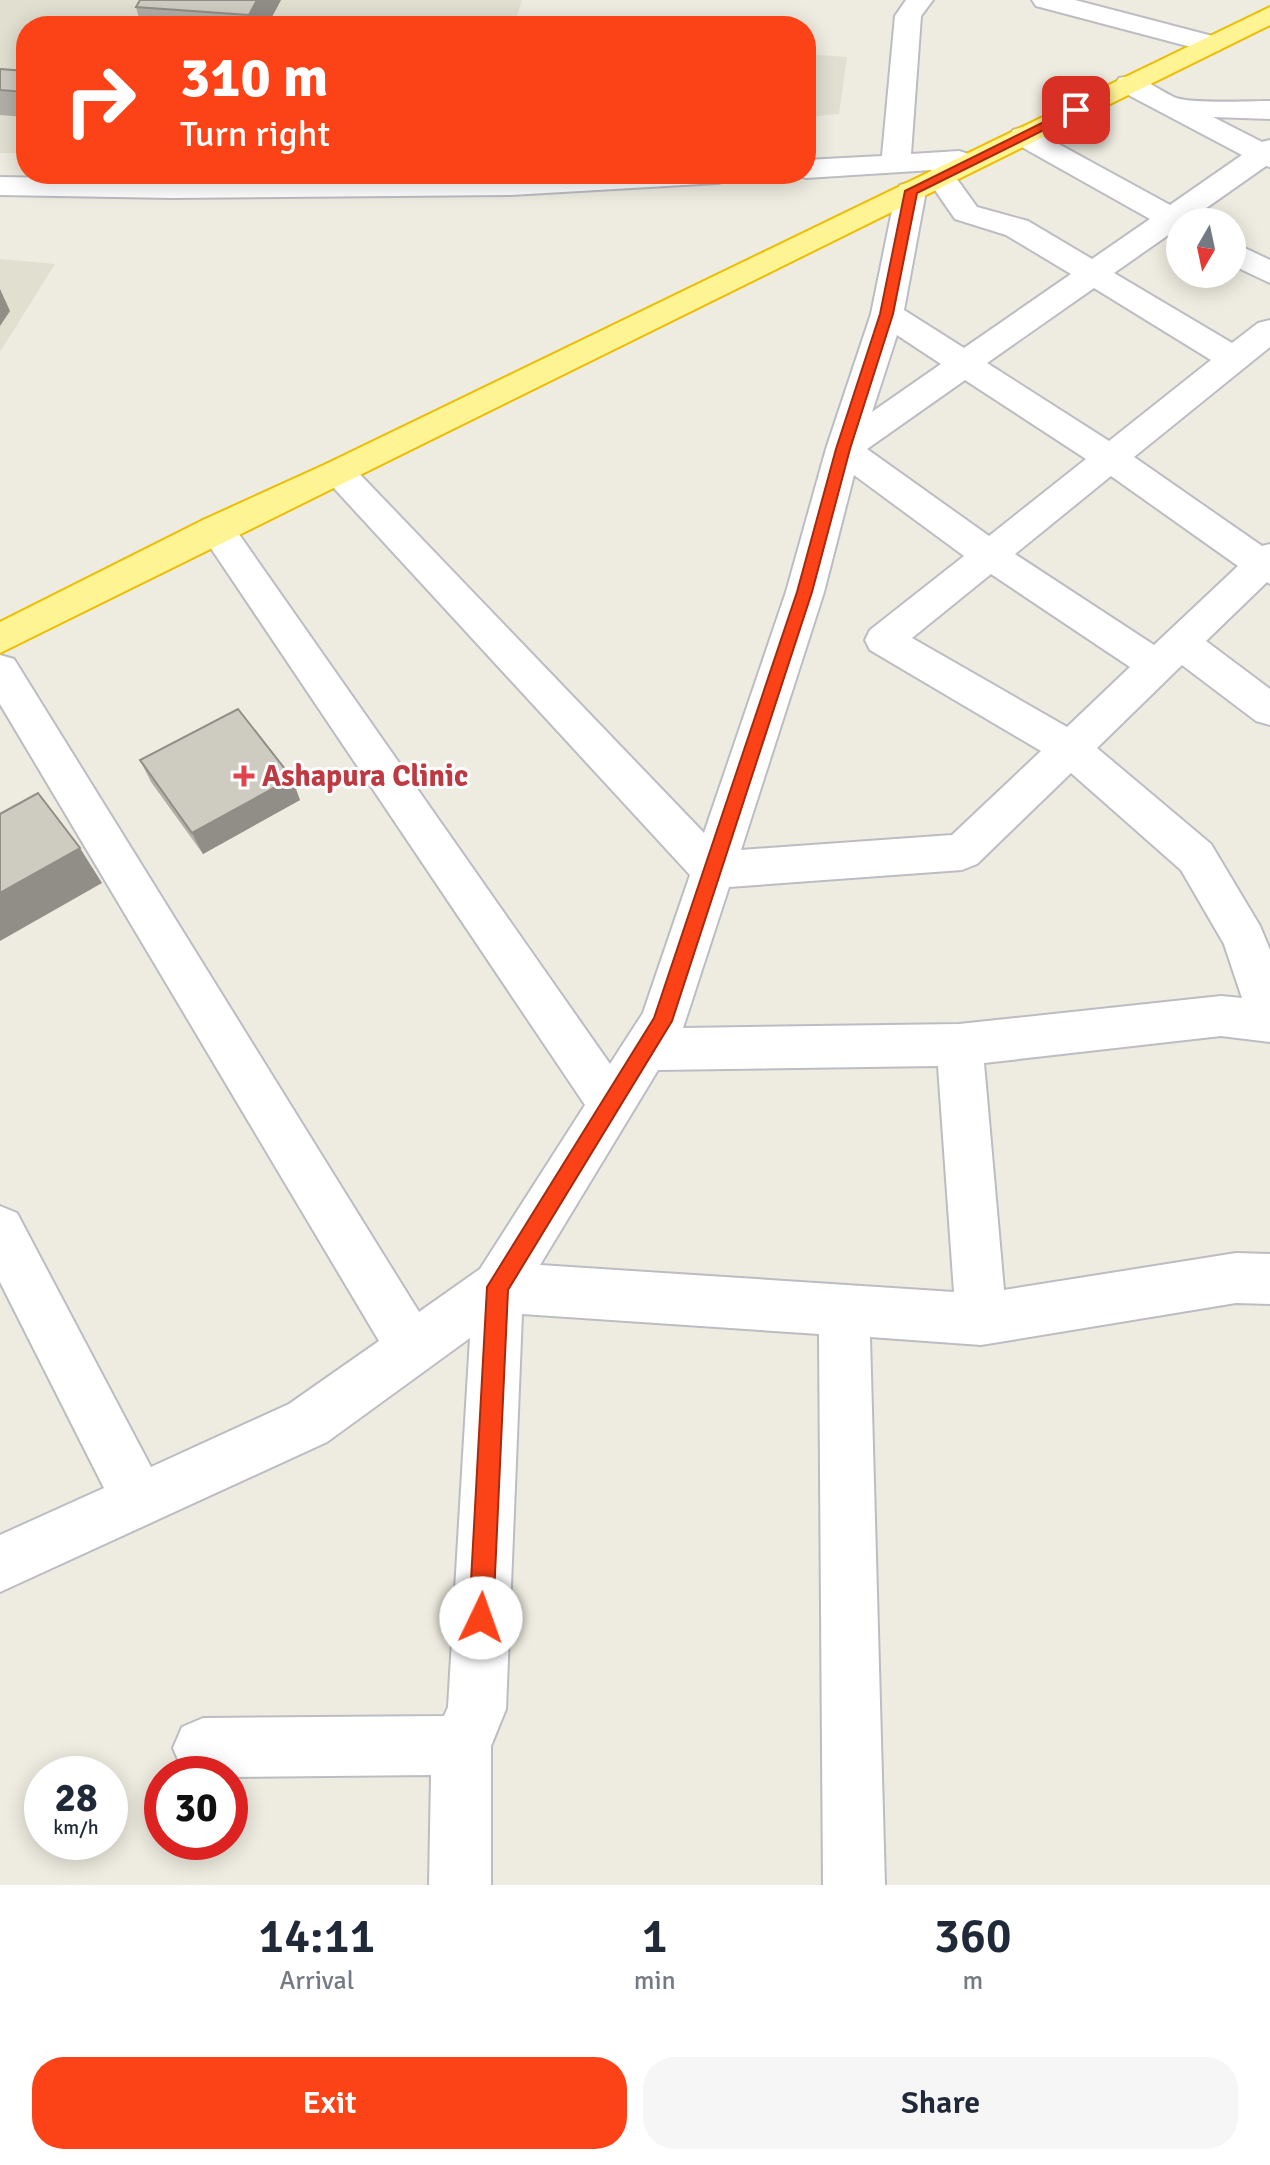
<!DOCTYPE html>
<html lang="en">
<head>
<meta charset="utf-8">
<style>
  body { margin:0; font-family:Signika,sans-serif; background:#f6f6f7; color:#1f2937; height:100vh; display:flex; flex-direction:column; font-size:30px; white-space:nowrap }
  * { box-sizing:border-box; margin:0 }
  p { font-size:26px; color:#747a83 }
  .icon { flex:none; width:44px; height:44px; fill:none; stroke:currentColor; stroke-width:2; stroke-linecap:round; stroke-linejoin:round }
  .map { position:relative; height:1885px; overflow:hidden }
  .details { display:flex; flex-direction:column; background:#fff; flex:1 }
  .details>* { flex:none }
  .banner { position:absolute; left:16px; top:16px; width:800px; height:168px; border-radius:32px; box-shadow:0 4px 20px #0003; background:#fc4217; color:#fff; overflow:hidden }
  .needle { width:52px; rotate:189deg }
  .buttons { position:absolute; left:1166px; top:208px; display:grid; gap:16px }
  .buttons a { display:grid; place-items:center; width:80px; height:80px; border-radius:50%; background:#fff; box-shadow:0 4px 20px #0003; font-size:40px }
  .speed { position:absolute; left:24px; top:1756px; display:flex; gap:16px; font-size:40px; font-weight:700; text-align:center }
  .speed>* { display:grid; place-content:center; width:104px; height:104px; border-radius:50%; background:#fff; box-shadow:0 4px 20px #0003; line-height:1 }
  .speed small { font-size:20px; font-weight:400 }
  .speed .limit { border:12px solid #d22; background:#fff; color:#111 }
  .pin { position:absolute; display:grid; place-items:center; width:68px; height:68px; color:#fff; margin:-34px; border-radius:16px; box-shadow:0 4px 12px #0006 }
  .me { position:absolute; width:88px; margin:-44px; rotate:3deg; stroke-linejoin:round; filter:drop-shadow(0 0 6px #0008) }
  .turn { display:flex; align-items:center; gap:28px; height:168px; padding:0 32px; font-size:36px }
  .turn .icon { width:104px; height:104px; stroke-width:2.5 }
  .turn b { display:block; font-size:56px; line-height:68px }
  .eta { display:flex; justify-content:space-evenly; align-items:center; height:136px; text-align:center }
  .eta b { font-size:48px; font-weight:600; line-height:56px }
  .action { display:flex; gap:16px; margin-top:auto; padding:16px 32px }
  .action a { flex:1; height:92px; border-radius:32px; background:#fc4217; color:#fff; font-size:32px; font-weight:600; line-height:92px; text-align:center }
  .action a+a { background:#f6f6f7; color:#1f2937 }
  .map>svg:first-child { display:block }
  .education { fill:#e0dfd0 }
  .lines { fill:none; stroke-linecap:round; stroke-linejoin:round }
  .minor-casing { stroke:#bbbdc3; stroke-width:4 }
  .trunk-casing { stroke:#edbd00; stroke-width:4 }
  .minor { fill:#fff; fill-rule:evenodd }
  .trunk { fill:#fff494; fill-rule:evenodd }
  .wall { fill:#b1afa6 }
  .shaded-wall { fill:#908e87 }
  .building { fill:#cecbc1; stroke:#908e87; stroke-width:2 }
  .route { fill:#fc4217; stroke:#a42b0f; stroke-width:2 }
  .health-dot { fill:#e0444e; stroke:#fff; stroke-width:3 }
  .labels { text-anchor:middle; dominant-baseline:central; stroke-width:6; stroke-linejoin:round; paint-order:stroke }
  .health-label { font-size:30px; font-weight:bold; fill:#be3a42; stroke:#fff; text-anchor:start }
</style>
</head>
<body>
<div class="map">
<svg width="1270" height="1885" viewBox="0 0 1270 1885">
  <rect width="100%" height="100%" fill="#eeece0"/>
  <!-- education -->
  <path class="education" d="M0 0H522L514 26H26V153H0Z
    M806 54 847 57 839 114 806 117Z
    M0 259 55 264 0 352Z"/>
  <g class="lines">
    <!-- minor casing -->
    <g class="minor-casing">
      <path id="minor" d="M906 0H933L921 16 911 154 959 151 969 154 974 160 969 166 947 170 951 171 977 207 1028 221 1092 259 1150 219 1013 142 1009 136 1013 130 1023 127 1033 130 1170 205 1242 155 1119 90 1115 84 1119 78C1141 73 1157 90 1176 98 1194 104 1248 101 1270 101V119L1213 117 1262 142 1270 140V167L1266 166 1192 218 1195 222H1180V232L1174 231 1114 273 1232 343 1258 323 1270 320V347L1134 457 1262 546 1270 544V584L1267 582 1206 641 1270 689V725L1256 721 1182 665 1097 748 1211 844 1260 926 1270 950V1042L1221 1036 984 1063 1004 1290 1236 1253 1270 1254V1304L1236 1303 981 1345 870 1337 885 1885H823L819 1334 522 1314 506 1709 491 1746V1885H429L431 1775 230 1777V1774H194L182 1769 173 1748 182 1727 203 1718 444 1716 448 1707 470 1338 327 1442 0 1592V1535L104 1488 0 1282V1206L17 1213 151 1467 289 1404 379 1341 0 704V655L14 659 419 1312 480 1269 585 1105 198 529 203 520 216 516 229 520 610 1064 643 1013 690 875 320 473 326 464 338 461 350 464 704 833 786 592 826 449 871 314 896 191 900 185 911 182 922 185 926 191 904 310 964 348 1071 274 1006 235 955 219 926 177 932 170 806 178 795 174H806V160L882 156 895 16ZM1094 288 1211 360 1109 441 987 363ZM897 335 941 364 872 412ZM965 380 1086 459 989 536 867 449ZM854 475 964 556 870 630 865 640 870 650 1041 751 952 835 741 850 824 592ZM1111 476 1238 566 1154 645 1015 554ZM991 574 1130 667 1067 727 912 638ZM1071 773 1181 870 1224 944 1242 998 1221 996 959 1024 683 1028 729 887 962 870 977 864ZM938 1066 954 1292 540 1265 658 1070Z
        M1032 0H1075L1220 38 1224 44 1220 50 1210 52 1036 6Z
        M564 174H733L728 180 718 183 511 195 173 198 0 195V177L173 180Z
        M1232 242 1270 260V283L1232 265Z"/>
    </g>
    <!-- trunk casing -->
    <g class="trunk-casing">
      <path id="trunk" d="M1270 7V25L0 653V622L203 520 326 464Z"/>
    </g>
    <!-- minor -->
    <use href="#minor" class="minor"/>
    <!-- trunk -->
    <use href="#trunk" class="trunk"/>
  </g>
  <!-- wall -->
  <path class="wall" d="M140 0H281L267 26H141L136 7Z
    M0 69 26 71V117L0 115Z
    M140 760 300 800 203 854 151 782Z"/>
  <!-- shaded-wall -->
  <path class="shaded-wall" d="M257 0H281L267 26H251L249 15Z
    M0 289 10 311 0 326Z
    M292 778 300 800 203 854 192 833Z
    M80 848 102 883 0 941V893Z"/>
  <!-- building -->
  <path class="building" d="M140 0H257L249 15 136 7Z
    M0 69 26 71V92L0 90Z
    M238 709 292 778 192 833 140 760Z
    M38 793 80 848 0 893V814Z"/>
  <!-- route -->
  <path class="route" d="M1076 106 1082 110 1080 112 917 193 893 314 850 449 812 592 672 1021 508 1290 493 1618 489 1626 481 1630 473 1626 469 1618 487 1287 654 1018 797 592 836 449 880 314 905 191Z"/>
  <!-- markers -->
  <path class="health-dot" d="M240 764h8v8h8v8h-8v8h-8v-8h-8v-8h8z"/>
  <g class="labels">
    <!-- health labels -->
    <g class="health-label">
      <text x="262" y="776">Ashapura Clinic</text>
    </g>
  </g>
</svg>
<div class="buttons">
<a><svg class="needle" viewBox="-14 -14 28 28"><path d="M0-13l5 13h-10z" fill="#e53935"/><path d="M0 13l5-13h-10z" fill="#747a83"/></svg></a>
</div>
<div class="speed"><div>28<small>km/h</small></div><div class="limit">30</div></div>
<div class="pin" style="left:1076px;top:110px;background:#d93025"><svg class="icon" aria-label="arrive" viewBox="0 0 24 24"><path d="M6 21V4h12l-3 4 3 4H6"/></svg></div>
<svg class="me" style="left:481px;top:1618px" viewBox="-20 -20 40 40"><circle r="19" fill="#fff"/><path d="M0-13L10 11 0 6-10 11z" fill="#fc4217"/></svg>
<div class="banner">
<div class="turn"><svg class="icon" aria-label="right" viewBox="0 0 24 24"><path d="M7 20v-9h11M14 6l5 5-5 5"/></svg><div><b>310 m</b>Turn right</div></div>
</div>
</div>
<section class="details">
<div class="eta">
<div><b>14:11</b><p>Arrival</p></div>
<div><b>1</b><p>min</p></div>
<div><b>360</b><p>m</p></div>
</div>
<div class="action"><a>Exit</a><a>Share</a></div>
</section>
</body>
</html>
